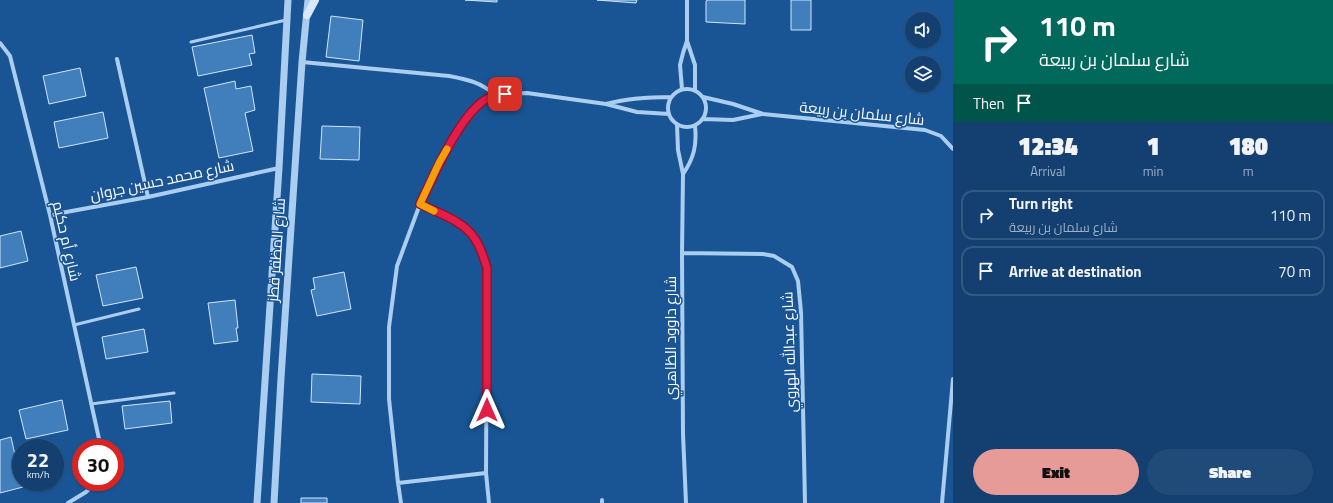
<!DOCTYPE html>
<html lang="en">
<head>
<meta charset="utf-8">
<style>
  body { margin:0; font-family:"Titillium Web",Cairo,sans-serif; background:#204b78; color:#f1f3f6; height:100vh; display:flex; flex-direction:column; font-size:15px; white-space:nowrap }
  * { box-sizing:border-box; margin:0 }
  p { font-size:13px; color:#9dafc3 }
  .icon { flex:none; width:22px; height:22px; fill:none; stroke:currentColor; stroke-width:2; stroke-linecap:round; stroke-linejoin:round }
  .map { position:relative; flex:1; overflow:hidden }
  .side { display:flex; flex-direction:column; background:#134070; width:380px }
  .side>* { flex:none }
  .hud { background:#00695c; color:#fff; overflow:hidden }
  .fabs { position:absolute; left:905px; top:12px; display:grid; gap:8px }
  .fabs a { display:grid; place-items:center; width:36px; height:36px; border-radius:50%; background:#134070; box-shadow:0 1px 3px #0004,0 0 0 1px #325983; font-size:20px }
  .speed { position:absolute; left:12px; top:439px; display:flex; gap:8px; font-size:20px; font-weight:700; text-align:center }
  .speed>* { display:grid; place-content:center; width:52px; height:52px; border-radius:50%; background:#134070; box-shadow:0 1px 3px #0004,0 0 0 1px #325983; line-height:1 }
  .speed small { font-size:10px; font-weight:400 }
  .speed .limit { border:6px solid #d22; background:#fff; color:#111 }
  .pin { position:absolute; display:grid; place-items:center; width:34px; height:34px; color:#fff; margin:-17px; border-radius:8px; box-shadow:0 2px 6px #0006 }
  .me { position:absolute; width:44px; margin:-22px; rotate:0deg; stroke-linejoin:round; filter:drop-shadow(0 0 3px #0008) }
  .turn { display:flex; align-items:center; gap:14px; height:84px; padding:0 20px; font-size:18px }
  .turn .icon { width:52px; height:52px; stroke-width:2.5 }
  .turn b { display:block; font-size:28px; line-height:34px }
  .then { display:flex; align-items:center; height:38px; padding:0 20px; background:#0003; gap:8px; font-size:15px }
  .eta { display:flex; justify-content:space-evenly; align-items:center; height:68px; text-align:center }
  .eta b { font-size:24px; font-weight:800; line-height:28px }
  .cta { display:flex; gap:8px; margin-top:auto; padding:8px 20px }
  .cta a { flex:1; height:46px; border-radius:24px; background:#e69b98; color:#111; font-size:16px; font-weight:800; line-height:46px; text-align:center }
  .cta a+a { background:#204b78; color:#f1f3f6 }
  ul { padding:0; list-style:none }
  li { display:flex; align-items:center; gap:12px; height:50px; margin:0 8px 6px; padding:0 12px; border:2px solid #325983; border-radius:12px }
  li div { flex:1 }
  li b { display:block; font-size:15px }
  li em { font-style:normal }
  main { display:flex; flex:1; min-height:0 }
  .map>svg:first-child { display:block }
  .building { fill:#417ebc; stroke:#d1e6fb }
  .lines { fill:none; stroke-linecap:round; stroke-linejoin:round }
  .service { stroke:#aacdf0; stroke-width:3 }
  .minor { stroke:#aacdf0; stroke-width:4 }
  .tertiary { stroke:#aacdf0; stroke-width:7 }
  .secondary { stroke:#d8e9fb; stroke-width:8 }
  .route-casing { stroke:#92132f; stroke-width:10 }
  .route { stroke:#e11d48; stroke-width:7 }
  .slow { stroke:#f59e0b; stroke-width:7 }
  .labels { text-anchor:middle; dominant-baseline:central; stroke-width:3; stroke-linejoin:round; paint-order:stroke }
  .street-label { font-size:15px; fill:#fff; stroke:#195595 }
</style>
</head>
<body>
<main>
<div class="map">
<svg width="953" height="503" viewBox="0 0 953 503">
  <rect width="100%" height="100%" fill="#195595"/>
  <!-- building -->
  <path class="building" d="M465 0H497V2Z
    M597 0H637L636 3Z
    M708 0H745V24L706 22V1Z
    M791 0H811V30H791Z
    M331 16 363 20 359 61 326 57Z
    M252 35 255 53 249 54 252 65 198 76 192 47Z
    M80 68 86 96 49 104 43 76Z
    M235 81 236 89 251 86 255 110 245 113 253 151 219 158 204 88Z
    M103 112 108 138 59 148 54 122Z
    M322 126 360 127 359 160 320 159Z
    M21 231 28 261 0 268V236Z
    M136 267 143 298 103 306 96 275Z
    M344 272 351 309 317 316 311 290 315 289 313 278Z
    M235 300 238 328H236L238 341 214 344 208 303Z
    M144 329 148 352 106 359 102 337Z
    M312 374 361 376 360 404 311 402Z
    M62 400 68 430 26 439 19 410Z
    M170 401 172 423 125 429 122 406Z
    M11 437 21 482 23 487 0 493V440Z
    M301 498H327V503H301Z"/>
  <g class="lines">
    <!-- service -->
    <path class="service" d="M191 42 286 20
      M74 325 139 309
      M91 404 174 393"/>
    <!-- minor -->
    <path class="minor" d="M687 41 695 65V91
      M0 43 10 56 50 215 101 448
      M117 59 148 197
      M302 62 449 76C470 80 479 82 496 95
      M668 108a19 19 0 1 1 38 0a19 19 0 1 1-38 0Z
      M682 89 680 65 683 53 687 41V0
      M703 97 733 104 763 114 925 130 941 136 953 149
      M606 104C628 98 648 97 671 97
      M703 119 733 120 762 114
      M677 125 678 150 683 174 682 253 683 434 686 503
      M683 174C694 158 697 145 695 126
      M420 204C438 213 464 221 475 239 481 248 484 258 487 268L486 473 489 503
      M50 215 148 197 279 168
      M682 253 763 254 774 256 792 267 798 281 801 312 805 503
      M398 483 486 473
      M602 500V503
      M68 503 86 492 96 482
      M401 503 398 483 389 399V327L397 266 420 204 439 163 464 122 474 109 485 100 496 95 505 94 527 93 606 104 637 112 669 114
      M942 503 953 379"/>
    <!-- tertiary -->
    <path class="tertiary" d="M257 503 279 168 288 0
      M274 503 281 378 302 62 308 0"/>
    <!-- secondary -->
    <path class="secondary" d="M307 15 315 0"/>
  </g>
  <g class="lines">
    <!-- route casing -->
    <g class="route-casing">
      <path id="route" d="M487 410V268C484 258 481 248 475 239 464 221 438 213 420 204 433 177 459 116 485 100 491 96 498 95 505 94"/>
    </g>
    <!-- route -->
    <use href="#route" class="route"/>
    <!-- slow -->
    <path class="slow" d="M434 211 420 204 439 163 447 149"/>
  </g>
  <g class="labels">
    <!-- street labels -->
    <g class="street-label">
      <text transform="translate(862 113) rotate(6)">شارع سلمان بن ربيعة</text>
      <text transform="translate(162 180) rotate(-12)">شارع محمد حسين جروان</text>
      <text transform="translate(67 241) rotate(77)">شارع أم حكيم</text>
      <text transform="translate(276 250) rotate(-86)">شارع المظفر قطز</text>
      <text transform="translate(670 338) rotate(-90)">شارع داوود الظاهري</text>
      <text transform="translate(789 352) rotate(-92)">شارع عبدالله الهروي</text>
    </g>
  </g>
</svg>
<div class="fabs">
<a><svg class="icon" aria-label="sound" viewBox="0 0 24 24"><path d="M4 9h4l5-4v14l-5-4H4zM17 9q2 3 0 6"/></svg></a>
<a><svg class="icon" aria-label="layers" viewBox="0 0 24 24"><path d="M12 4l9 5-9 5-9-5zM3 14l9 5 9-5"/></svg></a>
</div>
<div class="speed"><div>22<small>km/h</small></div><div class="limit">30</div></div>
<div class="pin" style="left:505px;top:94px;background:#d93025"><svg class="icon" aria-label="arrive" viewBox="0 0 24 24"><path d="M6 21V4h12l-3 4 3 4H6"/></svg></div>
<svg class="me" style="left:487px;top:410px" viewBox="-20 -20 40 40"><path d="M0-17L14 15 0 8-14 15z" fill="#e11d48" stroke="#fff" stroke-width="4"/></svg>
</div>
<section class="side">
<div class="hud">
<div class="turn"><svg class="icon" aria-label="right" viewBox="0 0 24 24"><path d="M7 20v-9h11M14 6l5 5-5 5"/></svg><div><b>110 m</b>شارع سلمان بن ربيعة</div></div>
<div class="then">Then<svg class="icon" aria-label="arrive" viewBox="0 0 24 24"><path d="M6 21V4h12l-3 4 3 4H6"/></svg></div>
</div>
<div class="eta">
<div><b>12:34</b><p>Arrival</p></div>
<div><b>1</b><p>min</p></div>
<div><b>180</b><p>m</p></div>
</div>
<ul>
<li><svg class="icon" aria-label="right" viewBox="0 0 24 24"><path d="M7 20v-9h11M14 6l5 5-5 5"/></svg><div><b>Turn right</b><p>شارع سلمان بن ربيعة</p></div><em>110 m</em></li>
<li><svg class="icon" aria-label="arrive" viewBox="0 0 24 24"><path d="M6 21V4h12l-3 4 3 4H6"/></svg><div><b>Arrive at destination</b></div><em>70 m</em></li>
</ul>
<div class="cta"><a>Exit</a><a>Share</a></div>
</section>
</main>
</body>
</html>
